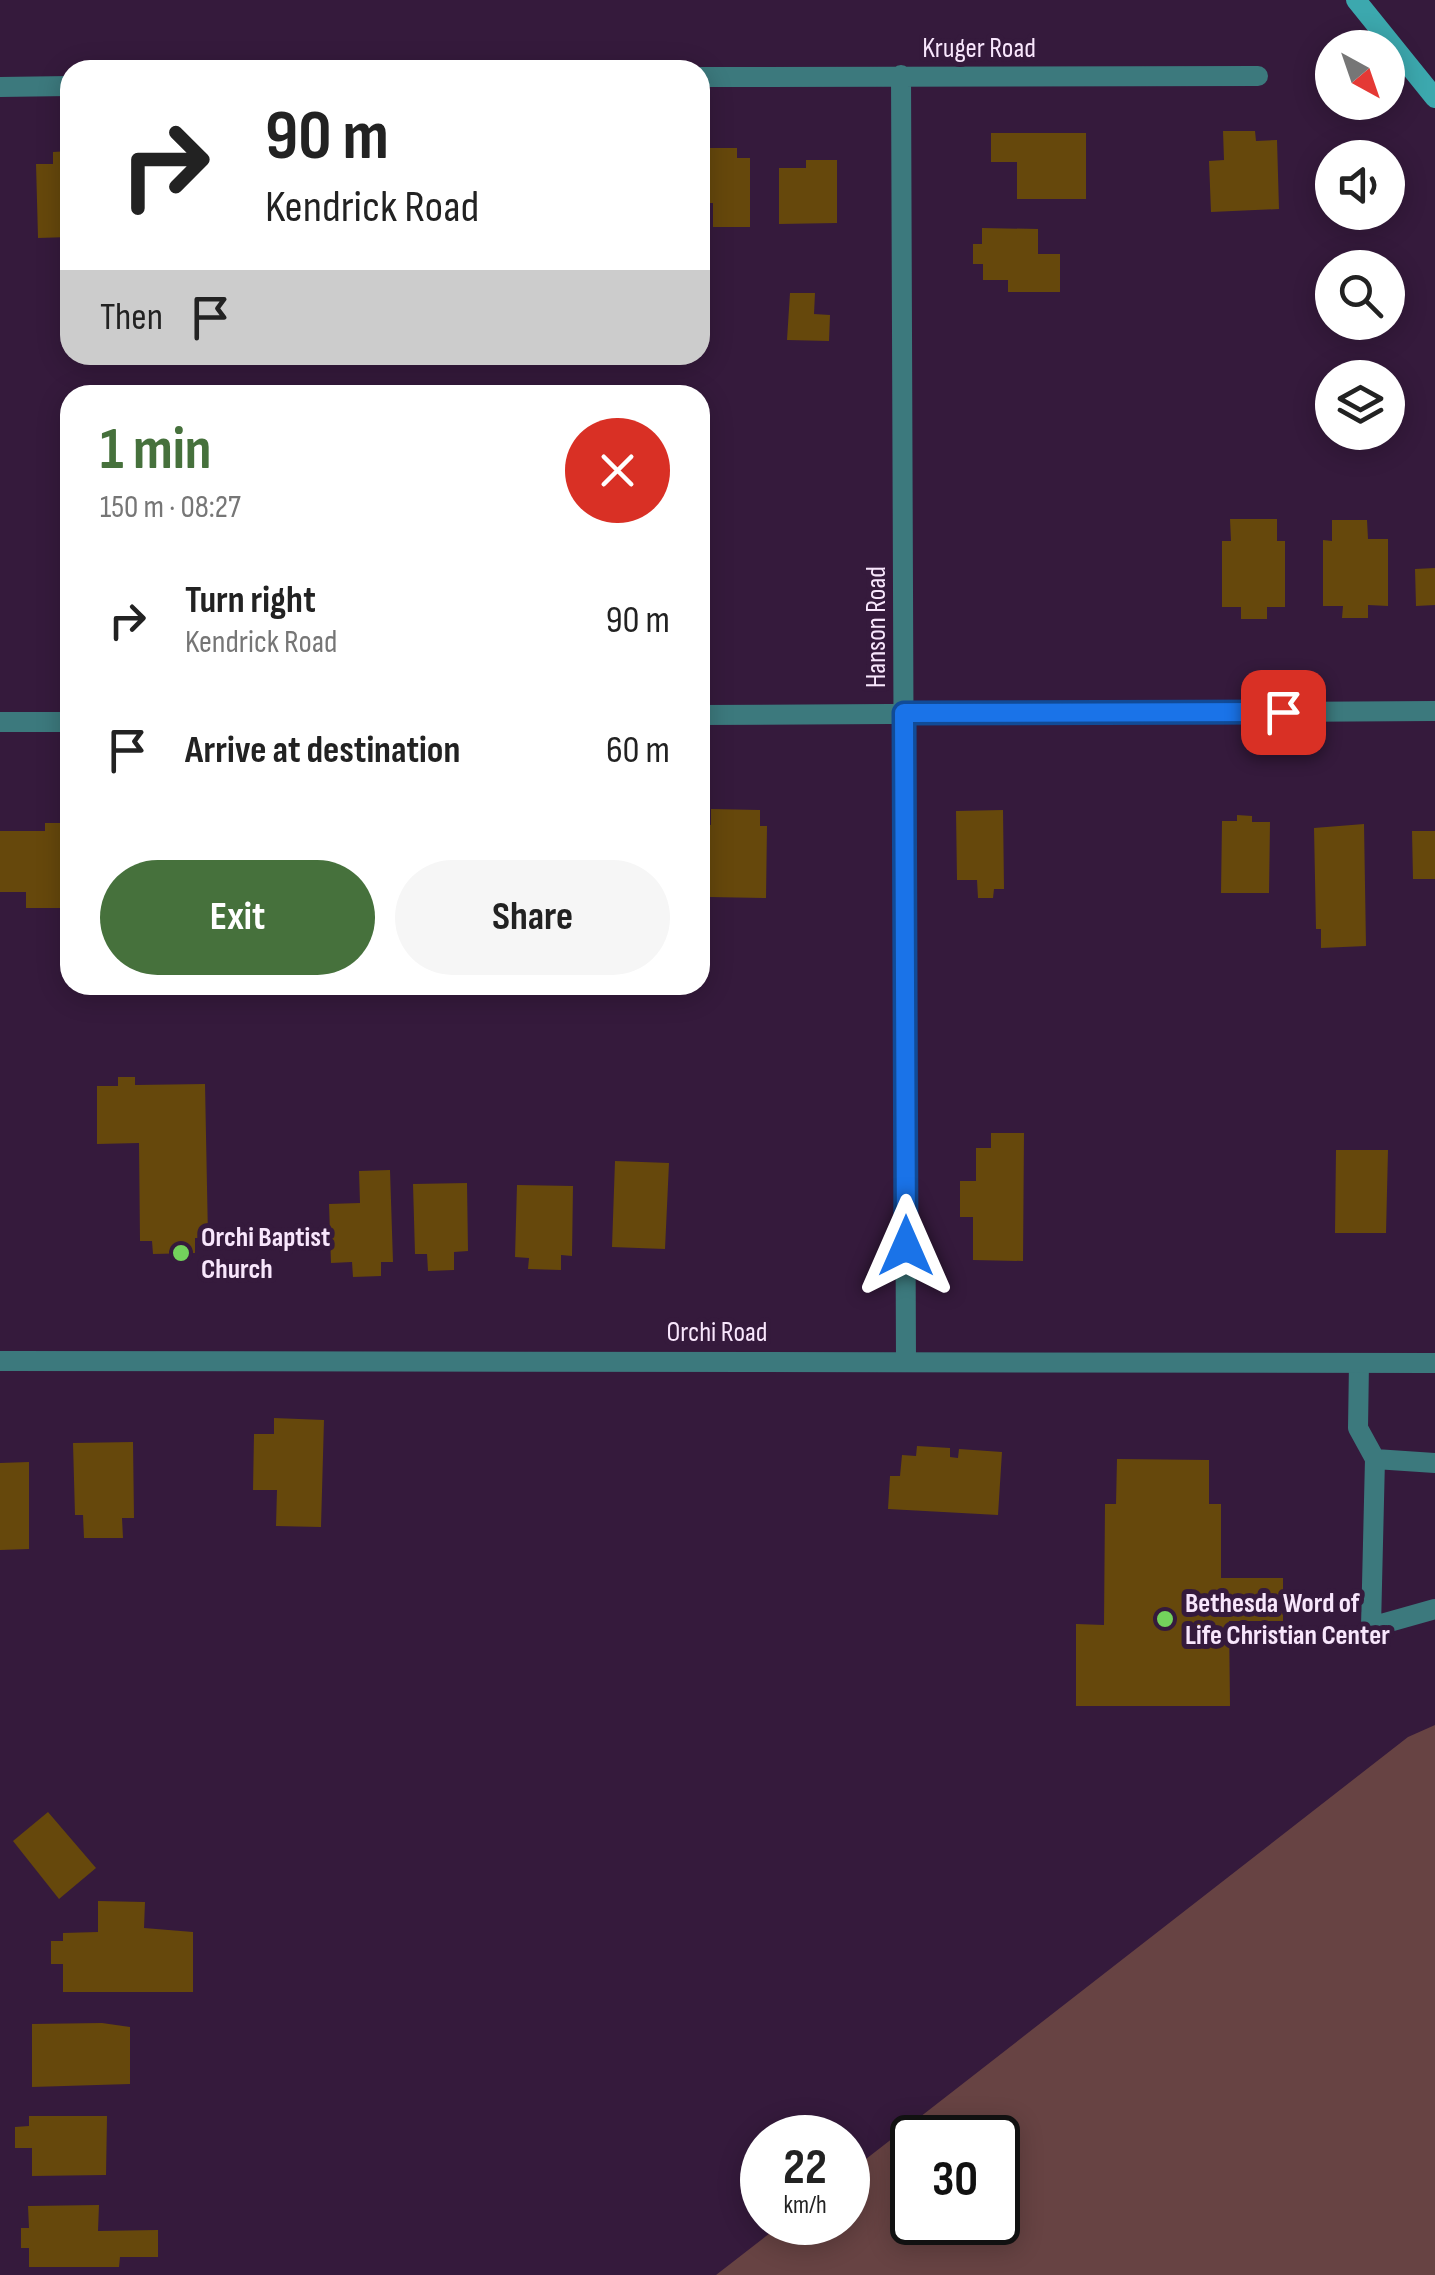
<!DOCTYPE html>
<html lang="en">
<head>
<meta charset="utf-8">
<style>
  body { margin:0; font-family:"Sofia Sans Condensed",sans-serif; background:#f6f6f6; color:#222; height:100vh; display:flex; flex-direction:column; font-size:38px; white-space:nowrap }
  * { box-sizing:border-box; margin:0 }
  p { font-size:32px; color:#767676 }
  .icon { flex:none; width:55px; height:55px; fill:none; stroke:currentColor; stroke-width:2; stroke-linecap:round; stroke-linejoin:round }
  .map { position:relative; flex:1; overflow:hidden }
  .panel { position:absolute; left:60px; top:385px; width:650px; height:610px; display:flex; flex-direction:column; background:#fff; border-radius:30px; box-shadow:0 5px 25px #0003 }
  .panel>* { flex:none }
  .banner { position:absolute; left:60px; top:60px; width:650px; height:305px; border-radius:30px; box-shadow:0 5px 25px #0003; background:#fff; color:#222; overflow:hidden }
  .needle { width:65px; rotate:140deg }
  .tools { position:absolute; left:1315px; top:30px; display:grid; gap:20px }
  .tools a { display:grid; place-items:center; width:90px; height:90px; border-radius:50%; background:#fff; box-shadow:0 5px 25px #0003; font-size:50px }
  .speed { position:absolute; left:740px; top:2115px; display:flex; gap:20px; font-size:50px; font-weight:700; text-align:center }
  .speed>* { display:grid; place-content:center; width:130px; height:130px; border-radius:50%; background:#fff; box-shadow:0 5px 25px #0003; line-height:1 }
  .speed small { font-size:25px; font-weight:400 }
  .speed .limit { border:5px solid #111; border-radius:15px; background:#fff; color:#111 }
  .pin { position:absolute; display:grid; place-items:center; width:85px; height:85px; color:#fff; margin:-42px; border-radius:20px; box-shadow:0 5px 15px #0006 }
  .me { position:absolute; width:110px; margin:-55px; rotate:0deg; stroke-linejoin:round; filter:drop-shadow(0 0 8px #0008) }
  .turn { display:flex; align-items:center; gap:35px; height:210px; padding:0 40px; font-size:45px }
  .turn .icon { width:130px; height:130px; stroke-width:2.5 }
  .turn b { display:block; font-size:70px; line-height:85px }
  .then { display:flex; align-items:center; height:95px; padding:0 40px; background:#0003; gap:20px; font-size:38px }
  .round { display:grid; place-items:center; flex:none; width:105px; height:105px; border-radius:52px; background:#f6f6f6 }
  .summary { display:flex; align-items:center; justify-content:space-between; height:170px; padding:0 40px }
  h1 { font-size:60px; font-weight:700; line-height:75px; color:#46713c }
  .action { display:flex; gap:20px; margin-top:auto; padding:20px 40px }
  .action a { flex:1; height:115px; border-radius:60px; background:#46713c; color:#fff; font-size:40px; font-weight:700; line-height:115px; text-align:center }
  .action a+a { background:#f6f6f6; color:#222 }
  ul { padding:0; list-style:none }
  li { display:flex; align-items:center; gap:30px; height:130px; padding:0 40px }
  li div { flex:1 }
  li b { display:block; font-size:38px }
  li em { font-style:normal }
  .map>svg:first-child { display:block }
  .green { fill:#674343; fill-rule:evenodd }
  .building { fill:#66480c }
  .lines { fill:none; stroke-linecap:round; stroke-linejoin:round }
  .lane { stroke:#3c797d; stroke-width:20 }
  .street { stroke:#3c797d; stroke-width:20 }
  .secondary { stroke:#3ca8ae; stroke-width:20 }
  .route-casing { stroke:#114b97; stroke-width:25 }
  .route { stroke:#1a73e8; stroke-width:18 }
  .poi-dot { fill:#73d25c; stroke:#351a3c; stroke-width:4 }
  .labels { text-anchor:middle; dominant-baseline:central; stroke-width:10; stroke-linejoin:round; paint-order:stroke }
  .street-label { font-size:28px; fill:#f8e6fc; stroke:#351a3c }
  .poi-label { font-size:28px; font-weight:bold; fill:#f8e6fc; stroke:#351a3c; text-anchor:start }
</style>
</head>
<body>
<div class="map">
<svg width="1435" height="2275" viewBox="0 0 1435 2275">
  <rect width="100%" height="100%" fill="#351a3c"/>
  <!-- green -->
  <path class="green" d="M1435 1725V2275H716L783 2223 848 2222V2173L1408 1737ZM912 2138H998V2222H912Z"/>
  <!-- building -->
  <path class="building" d="M1223 131H1255L1256 141 1277 140 1279 209 1211 212 1209 161 1224 160Z
    M991 133H1086V199H1017V162H991Z
    M708 148H737V158H750V227H713V203H700V160L708 159Z
    M70 151V237L38 238 36 164H53V152Z
    M806 160H837V223L779 224V168H806Z
    M982 228 1038 229V254H1060V292H1008V280H983V264H973V244H982Z
    M790 293H815L814 314 830 315 829 341 787 340Z
    M1230 519H1277V541H1285V607H1267V619H1241V607H1222V541H1231Z
    M1332 520H1367L1368 539H1388V606L1368 605V618H1342L1343 606H1323V540L1332 541Z
    M1435 568V605L1416 606 1415 569Z
    M711 809 760 810V826H767L766 898 709 897 708 959H700V858H705V824L711 825Z
    M1003 810 1004 889H994L993 898H978L977 880H957L956 811Z
    M1237 815 1252 816V822H1270L1269 893H1221L1222 821H1237Z
    M45 823H70V892L62 895 63 908H26V892H0V831H45Z
    M1364 824 1366 946 1321 948V929H1316L1314 828Z
    M1412 831H1435V879H1413Z
    M118 1077H135V1085L205 1084 208 1238H195V1253L153 1254 152 1241H140L139 1143 97 1144V1086H118Z
    M991 1133H1024L1023 1261 973 1260V1217H960V1181H976V1148H991Z
    M1336 1150H1388L1386 1233H1335Z
    M615 1161 669 1163 665 1249 612 1247Z
    M390 1170 393 1262H381V1276L353 1277 352 1262 331 1263 329 1204 360 1203 359 1171Z
    M467 1183 468 1251 454 1252V1270L428 1271 427 1254H415L413 1184Z
    M517 1185 573 1186 572 1256 561 1255V1270L528 1269 529 1258 515 1257Z
    M274 1418 324 1420 321 1527 276 1526 277 1490H253L254 1434H274Z
    M133 1442 134 1518H122L123 1538H84L83 1515H75L73 1443Z
    M917 1446 950 1448V1457L958 1458 959 1449 1002 1452 998 1515 888 1509 890 1476H900L902 1455 916 1456Z
    M1117 1459 1209 1460V1504H1221V1578H1283V1621H1229L1230 1706H1076V1624L1104 1625 1105 1504H1116Z
    M29 1462V1549L0 1550V1463Z
    M48 1812 96 1868 59 1899 13 1841Z
    M98 1901 145 1902 144 1928 193 1932V1992H63V1964H51V1941H63V1933L98 1932Z
    M102 2023 130 2027V2084L32 2087V2024Z
    M29 2116H107L106 2175 32 2176V2148H15V2127L29 2126Z
    M99 2205 98 2231 158 2230V2257H120L119 2267H29V2248H21V2228H29L28 2206Z"/>
  <g class="lines">
    <!-- lane -->
    <path class="lane" d="M1359 1363 1358 1428 1375 1459 1371 1627 1435 1609
      M1375 1459 1435 1463"/>
    <!-- street -->
    <path class="street" d="M901 75 906 1360
      M700 77 1258 76
      M0 87 70 86
      M700 715 1435 711
      M0 722H70
      M0 1361 1435 1363"/>
    <!-- secondary -->
    <path class="secondary" d="M1356 0 1435 98"/>
  </g>
  <g class="lines">
    <!-- route casing -->
    <g class="route-casing">
      <path id="route" d="M906 1246 904 713 1283 712"/>
    </g>
    <!-- route -->
    <use href="#route" class="route"/>
  </g>
  <!-- markers -->
  <g class="poi-dot">
    <circle cx="181" cy="1253" r="10"/>
    <circle cx="1165" cy="1619" r="10"/>
  </g>
  <g class="labels">
    <!-- street labels -->
    <g class="street-label">
      <text x="979" y="48">Kruger Road</text>
      <text transform="translate(876 627) rotate(-90)">Hanson Road</text>
      <text x="717" y="1332">Orchi Road</text>
    </g>
    <!-- poi labels -->
    <g class="poi-label">
      <text x="201" y="1237">Orchi Baptist<tspan x="201" dy="32">Church</tspan></text>
      <text x="1185" y="1603">Bethesda Word of<tspan x="1185" dy="32">Life Christian Center</tspan></text>
    </g>
  </g>
</svg>
<div class="tools">
<a><svg class="needle" viewBox="-14 -14 28 28"><path d="M0-13l5 13h-10z" fill="#e53935"/><path d="M0 13l5-13h-10z" fill="#767676"/></svg></a>
<a><svg class="icon" aria-label="sound" viewBox="0 0 24 24"><path d="M4 9h4l5-4v14l-5-4H4zM17 9q2 3 0 6"/></svg></a>
<a><svg class="icon" aria-label="search" viewBox="0 0 24 24"><circle cx="10" cy="10" r="6"/><path d="M15 15l6 6"/></svg></a>
<a><svg class="icon" aria-label="layers" viewBox="0 0 24 24"><path d="M12 4l9 5-9 5-9-5zM3 14l9 5 9-5"/></svg></a>
</div>
<div class="speed"><div>22<small>km/h</small></div><div class="limit">30</div></div>
<div class="pin" style="left:1283px;top:712px;background:#d93025"><svg class="icon" aria-label="arrive" viewBox="0 0 24 24"><path d="M6 21V4h12l-3 4 3 4H6"/></svg></div>
<svg class="me" style="left:906px;top:1246px" viewBox="-20 -20 40 40"><path d="M0-17L14 15 0 8-14 15z" fill="#1a73e8" stroke="#fff" stroke-width="4"/></svg>
<div class="banner">
<div class="turn"><svg class="icon" aria-label="right" viewBox="0 0 24 24"><path d="M7 20v-9h11M14 6l5 5-5 5"/></svg><div><b>90 m</b>Kendrick Road</div></div>
<div class="then">Then<svg class="icon" aria-label="arrive" viewBox="0 0 24 24"><path d="M6 21V4h12l-3 4 3 4H6"/></svg></div>
</div>
<section class="panel">
<div class="summary"><div><h1>1 min</h1><p>150 m · 08:27</p></div><a class="round" style="background:#d93025;color:#fff"><svg class="icon" aria-label="close" viewBox="0 0 24 24"><path d="M6 6l12 12M18 6L6 18"/></svg></a></div>
<ul>
<li><svg class="icon" aria-label="right" viewBox="0 0 24 24"><path d="M7 20v-9h11M14 6l5 5-5 5"/></svg><div><b>Turn right</b><p>Kendrick Road</p></div><em>90 m</em></li>
<li><svg class="icon" aria-label="arrive" viewBox="0 0 24 24"><path d="M6 21V4h12l-3 4 3 4H6"/></svg><div><b>Arrive at destination</b></div><em>60 m</em></li>
</ul>
<div class="action"><a>Exit</a><a>Share</a></div>
</section>
</div>
</body>
</html>
